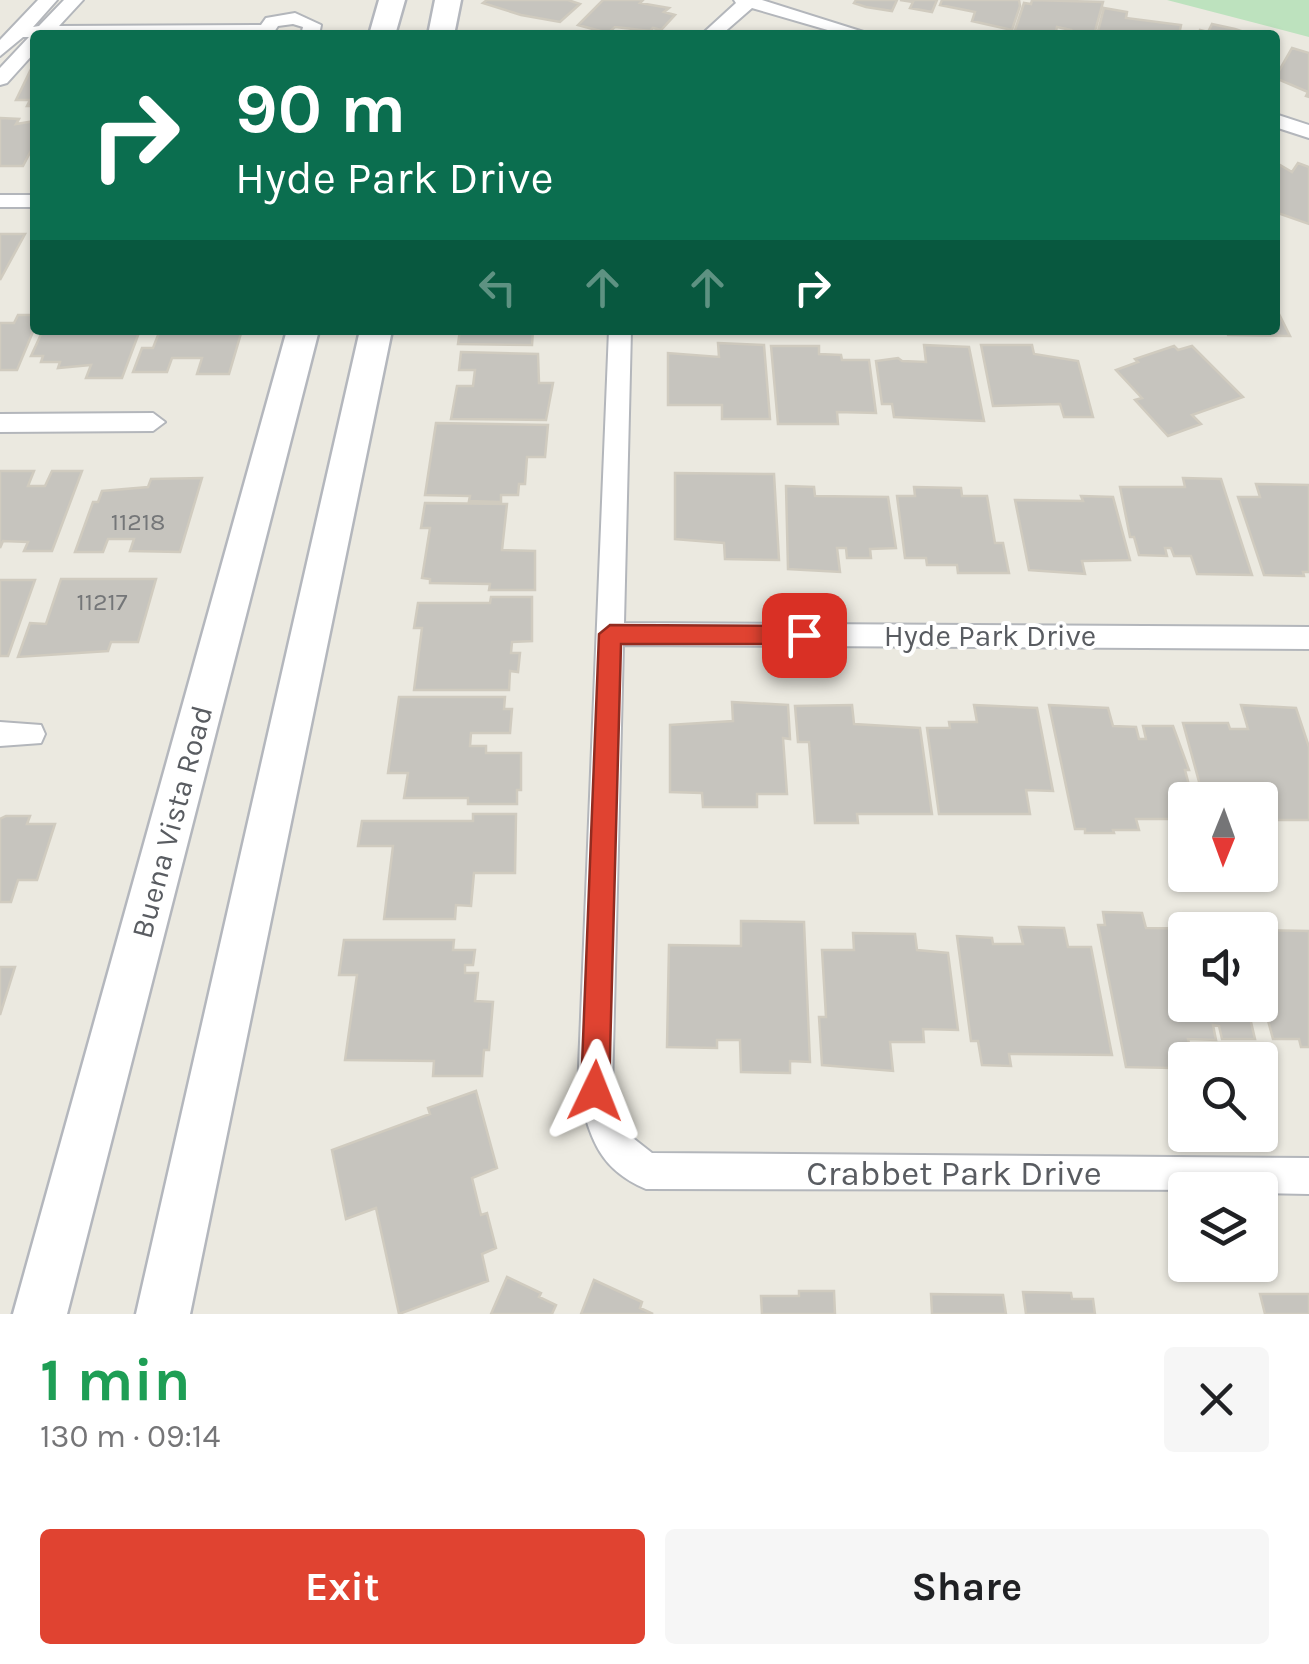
<!DOCTYPE html>
<html lang="en">
<head>
<meta charset="utf-8">
<style>
  body { margin:0; font-family:Karla,sans-serif; background:#f6f6f6; color:#202124; height:100vh; display:flex; flex-direction:column; font-size:38px; white-space:nowrap }
  * { box-sizing:border-box; margin:0 }
  p { font-size:32px; color:#757577 }
  .icon { flex:none; width:55px; height:55px; fill:none; stroke:currentColor; stroke-width:2; stroke-linecap:round; stroke-linejoin:round }
  .map { position:relative; height:1314px; overflow:hidden }
  .drawer { display:flex; flex-direction:column; background:#fff; flex:1 }
  .drawer>* { flex:none }
  .hud { position:absolute; left:30px; top:30px; width:1250px; height:305px; border-radius:10px; box-shadow:0 2px 8px #0004; background:#0b6e4f; color:#fff; overflow:hidden }
  .needle { width:65px; rotate:181deg }
  .buttons { position:absolute; left:1168px; top:782px; display:grid; gap:20px }
  .buttons a { display:grid; place-items:center; width:110px; height:110px; border-radius:10px; background:#fff; box-shadow:0 2px 8px #0004; font-size:50px }
  .pin { position:absolute; display:grid; place-items:center; width:85px; height:85px; color:#fff; margin:-42px; border-radius:20px; box-shadow:0 5px 15px #0006 }
  .me { position:absolute; width:110px; margin:-55px; rotate:2deg; stroke-linejoin:round; filter:drop-shadow(0 0 8px #0008) }
  .turn { display:flex; align-items:center; gap:35px; height:210px; padding:0 40px; font-size:45px }
  .turn .icon { width:130px; height:130px; stroke-width:2.5 }
  .turn b { display:block; font-size:70px; line-height:85px }
  .lanes { display:flex; align-items:center; height:95px; padding:0 40px; background:#0003; justify-content:center; gap:50px; direction:ltr }
  .lanes .off { opacity:.35 }
  .round { display:grid; place-items:center; flex:none; width:105px; height:105px; border-radius:10px; background:#f6f6f6 }
  .overview { display:flex; align-items:center; justify-content:space-between; height:170px; padding:0 40px }
  h1 { font-size:60px; font-weight:700; line-height:75px; color:#1e9e55 }
  .button { display:flex; gap:20px; margin-top:auto; padding:20px 40px }
  .button a { flex:1; height:115px; border-radius:10px; background:#e04331; color:#fff; font-size:40px; font-weight:700; line-height:115px; text-align:center }
  .button a+a { background:#f6f6f6; color:#202124 }
  .map>svg:first-child { display:block }
  .green { fill:#bde2be }
  .building { fill:#c6c4be; stroke:#d0cbbf; stroke-width:2.5 }
  .lines { fill:none; stroke-linecap:round; stroke-linejoin:round }
  .minor-casing { stroke:#b3b6bb; stroke-width:4 }
  .secondary-casing { stroke:#b4b7bd; stroke-width:5 }
  .minor { fill:#fff; fill-rule:evenodd }
  .secondary { fill:#fff; fill-rule:evenodd }
  .route { fill:#e04331; stroke:#922c20; stroke-width:2.5 }
  .labels { text-anchor:middle; dominant-baseline:central; stroke-width:8; stroke-linejoin:round; paint-order:stroke }
  .number-label { font-size:25px; fill:#747678 }
  .street-label { font-size:30px; fill:#595c61; stroke:#fff }
  .near-street-label { font-size:35px; fill:#595c61; stroke:#fff }
</style>
</head>
<body>
<div class="map">
<svg width="1309" height="1314" viewBox="0 0 1309 1314">
  <rect width="100%" height="100%" fill="#ebe9e0"/>
  <!-- green -->
  <path class="green" d="M1167 0H1309V37Z"/>
  <!-- building -->
  <path class="building" d="M487 0H568L580 4 560 22 521 15 483 3Z
    M603 0H643L640 3 669 8 664 12 675 15 661 30 653 28 650 31 615 27 608 33 578 25Z
    M856 0H897L892 11 866 7 854 3Z
    M900 0H937L932 12 910 8 913 2Z
    M942 0H1019L1020 6 1012 30 972 21 975 12 940 5Z
    M1032 0 1103 2 1094 35H1069L1071 30 1057 27 1055 35 1014 33 1024 3 1031 4Z
    M1104 8 1127 12 1126 18 1181 25 1179 35H1097Z
    M1212 24 1235 29 1253 35H1198L1200 30 1208 32Z
    M1292 48 1309 53V97L1306 96 1308 92 1275 78Z
    M32 67 35 106H27L30 100H16Z
    M0 118 19 119 16 124 35 121V143L23 166H0Z
    M1275 162 1292 172 1298 163 1309 167V224L1275 212Z
    M0 234H25L0 280Z
    M1275 306 1290 336 1228 335 1226 331 1215 330H1275Z
    M18 315H35V327L17 370H0V323H14Z
    M43 330H140L122 378H86L91 365 58 368 60 362H41L43 356H31Z
    M160 330H242L229 374H197L202 358H172L167 372H133L142 348H153Z
    M460 330H533L532 345 458 344Z
    M718 343 764 345 770 419H722V405H668V353L719 357Z
    M924 345 969 347 984 421 894 417 892 404H882L876 361 898 358 902 361 926 362Z
    M981 345H1032L1034 354 1078 361 1093 417H1064L1060 404 993 406Z
    M771 346H819V354L841 355 842 360H869L876 413 837 412 838 424H778Z
    M1174 346 1178 350 1192 346 1243 397 1192 415 1201 424 1168 436 1135 400 1142 398 1116 370 1138 362 1135 359Z
    M461 352 538 354 539 383H553L546 420 451 419 457 386H473L475 370H459Z
    M436 423 548 425 545 457H527L525 484H519L518 495H501V502L469 501 470 496 425 495Z
    M0 471H34L28 486H45L52 471H82L52 551H24L28 542 3 541 0 548Z
    M675 473 774 474 779 560 725 559 724 543 675 539Z
    M202 478 180 552 130 551 134 539H108L103 552H75L93 502H98L102 491 148 487 151 479Z
    M1183 478 1221 479 1252 575 1197 574 1191 556H1174L1171 548H1165L1167 556 1139 555 1134 537H1130L1120 487H1185Z
    M1256 484 1309 485V572H1303L1304 576 1264 575 1238 497H1260Z
    M786 486 814 487 815 496 888 497 896 548 870 549 871 558H847L846 548H837L840 572 788 569Z
    M914 487 961 488 962 496H987L995 543H1003L1009 573H958L957 565H927L926 558H905L897 496H915Z
    M1081 496 1113 497 1130 560 1082 561 1085 574 1029 570 1015 500 1083 501Z
    M425 503 507 504 502 550 535 551V590H489L490 584 430 583V579L422 578 430 528H421Z
    M61 579H156L138 642H111L108 651 18 657 30 623 46 624Z
    M0 580H35L8 656H0Z
    M491 597H532V641L512 642 511 653H520L518 672 510 671 509 690H414L422 628H414L418 603H490Z
    M399 697H505L504 709H512L510 733H471L470 746H486V753H521V790H517V804H468V798H404L408 773H388Z
    M732 702 788 705 790 739 783 738 787 794H757V807H703L702 793 670 792V725L733 721Z
    M852 705 854 724 920 728 932 814H857L858 823H815L809 742H798L795 706Z
    M974 705 1037 708 1053 791 1026 790 1030 814H939L927 728H950L949 722H977Z
    M1049 705 1108 708 1113 726 1136 727 1139 739H1146L1143 726H1173L1189 770H1185L1193 800H1185V819H1136L1139 830H1113L1114 833H1085V829H1075Z
    M1241 705 1296 708 1309 747V820H1277L1273 804H1260V800H1204L1183 723H1228L1230 729H1248Z
    M473 814H516L515 873H474L471 906 456 905 455 919H384L393 846H358L362 821H473Z
    M6 816H30L27 824H55L37 880H18L11 902H0V819Z
    M1103 912 1142 913 1146 928 1228 929 1185 930V1005H1247L1255 1039H1222L1219 1026 1213 1025 1216 1040 1188 1039 1193 1060 1171 1061 1172 1068 1126 1067 1098 925H1105Z
    M741 921 804 922 810 1062 790 1061V1073L741 1072 740 1040H717V1048L667 1047 669 945 741 946Z
    M1019 927 1064 928 1068 947H1091L1112 1055 1009 1054 1011 1066 982 1065 978 1041H971L957 936 992 938 993 944H1023Z
    M1260 930 1309 931V1047H1301L1299 1039H1273L1260 991Z
    M853 933 915 934 917 950 948 953 958 1030 923 1029 924 1042H890L893 1071 822 1065 819 1017H826L822 950H854Z
    M344 940H454L453 950H475L473 965H465V973H478L475 1001 493 1002 489 1050H484L482 1076H433L434 1061 345 1060 357 975H339Z
    M0 967H15L0 1015Z
    M476 1091 497 1168 472 1178 481 1215 487 1213 496 1248 482 1254 488 1281 399 1314 376 1208 346 1219 332 1150 430 1114 428 1108Z
    M507 1277 541 1293 539 1297 556 1305 552 1314H491Z
    M594 1280 642 1302 640 1308 653 1314H581Z
    M799 1291H834L835 1314H762L761 1296H799Z
    M1023 1292 1071 1293 1072 1299H1093L1095 1314H1026Z
    M931 1294 1003 1295 1006 1314H932Z
    M1260 1294H1309V1314H1265Z"/>
  <g class="lines">
    <!-- minor casing -->
    <g class="minor-casing">
      <path id="minor" d="M38 0H57L33 27 39 26 64 0H83L59 26 261 25 266 18 295 13 321 25 319 35H301L303 27 293 24 278 26 272 35H35V52L7 83 0 85V68L29 37H23L0 56V40Z
        M734 0H762L873 35H845L752 8 721 35H701L736 3Z
        M1275 114 1309 125V138L1275 127Z
        M0 195H35V207H0Z
        M609 330H631L624 623 1309 627V649L623 645 612 1091 624 1131 652 1153 1309 1158V1194L1260 1193V1190L646 1189C597 1168 591 1137 578 1091Z
        M153 413 165 422 153 431 0 432V414Z
        M0 722 41 725 45 734 41 743 0 746Z"/>
    </g>
    <!-- secondary casing -->
    <g class="secondary-casing">
      <path id="secondary" d="M379 0H405L395 35H369Z
        M435 0H461L454 35H428Z
        M287 330H319L67 1314H13Z
        M360 330H392L190 1314H136Z"/>
    </g>
    <!-- minor -->
    <use href="#minor" class="minor"/>
    <!-- secondary -->
    <use href="#secondary" class="secondary"/>
  </g>
  <!-- route -->
  <path class="route" d="M610 625 804 626 815 635 804 644H621L609 1091 605 1101 595 1105 585 1101 581 1091 599 634Z"/>
  <g class="labels">
    <!-- number labels -->
    <g class="number-label">
      <text x="138" y="521">11218</text>
      <text x="102" y="601">11217</text>
    </g>
    <!-- street labels -->
    <g class="street-label">
      <text x="990" y="636">Hyde Park Drive</text>
      <text transform="translate(172 822) rotate(-75)">Buena Vista Road</text>
    </g>
    <!-- near-street labels -->
    <g class="near-street-label">
      <text x="954" y="1173">Crabbet Park Drive</text>
    </g>
  </g>
</svg>
<div class="buttons">
<a><svg class="needle" viewBox="-14 -14 28 28"><path d="M0-13l5 13h-10z" fill="#e53935"/><path d="M0 13l5-13h-10z" fill="#757577"/></svg></a>
<a><svg class="icon" aria-label="sound" viewBox="0 0 24 24"><path d="M4 9h4l5-4v14l-5-4H4zM17 9q2 3 0 6"/></svg></a>
<a><svg class="icon" aria-label="search" viewBox="0 0 24 24"><circle cx="10" cy="10" r="6"/><path d="M15 15l6 6"/></svg></a>
<a><svg class="icon" aria-label="layers" viewBox="0 0 24 24"><path d="M12 4l9 5-9 5-9-5zM3 14l9 5 9-5"/></svg></a>
</div>
<div class="pin" style="left:804px;top:635px;background:#d93025"><svg class="icon" aria-label="arrive" viewBox="0 0 24 24"><path d="M6 21V4h12l-3 4 3 4H6"/></svg></div>
<svg class="me" style="left:595px;top:1091px" viewBox="-20 -20 40 40"><path d="M0-17L14 15 0 8-14 15z" fill="#e04331" stroke="#fff" stroke-width="4"/></svg>
<div class="hud">
<div class="turn"><svg class="icon" aria-label="right" viewBox="0 0 24 24"><path d="M7 20v-9h11M14 6l5 5-5 5"/></svg><div><b>90 m</b>Hyde Park Drive</div></div>
<div class="lanes"><svg class="icon off" aria-label="left" viewBox="0 0 24 24"><path d="M17 20v-9H6M10 6l-5 5 5 5"/></svg><svg class="icon off" aria-label="ahead" viewBox="0 0 24 24"><path d="M12 20V5M6 11l6-6 6 6"/></svg><svg class="icon off" aria-label="ahead" viewBox="0 0 24 24"><path d="M12 20V5M6 11l6-6 6 6"/></svg><svg class="icon" aria-label="right" viewBox="0 0 24 24"><path d="M7 20v-9h11M14 6l5 5-5 5"/></svg></div>
</div>
</div>
<section class="drawer">
<div class="overview"><div><h1>1 min</h1><p>130 m · 09:14</p></div><a class="round"><svg class="icon" aria-label="close" viewBox="0 0 24 24"><path d="M6 6l12 12M18 6L6 18"/></svg></a></div>
<div class="button"><a>Exit</a><a>Share</a></div>
</section>
</body>
</html>
